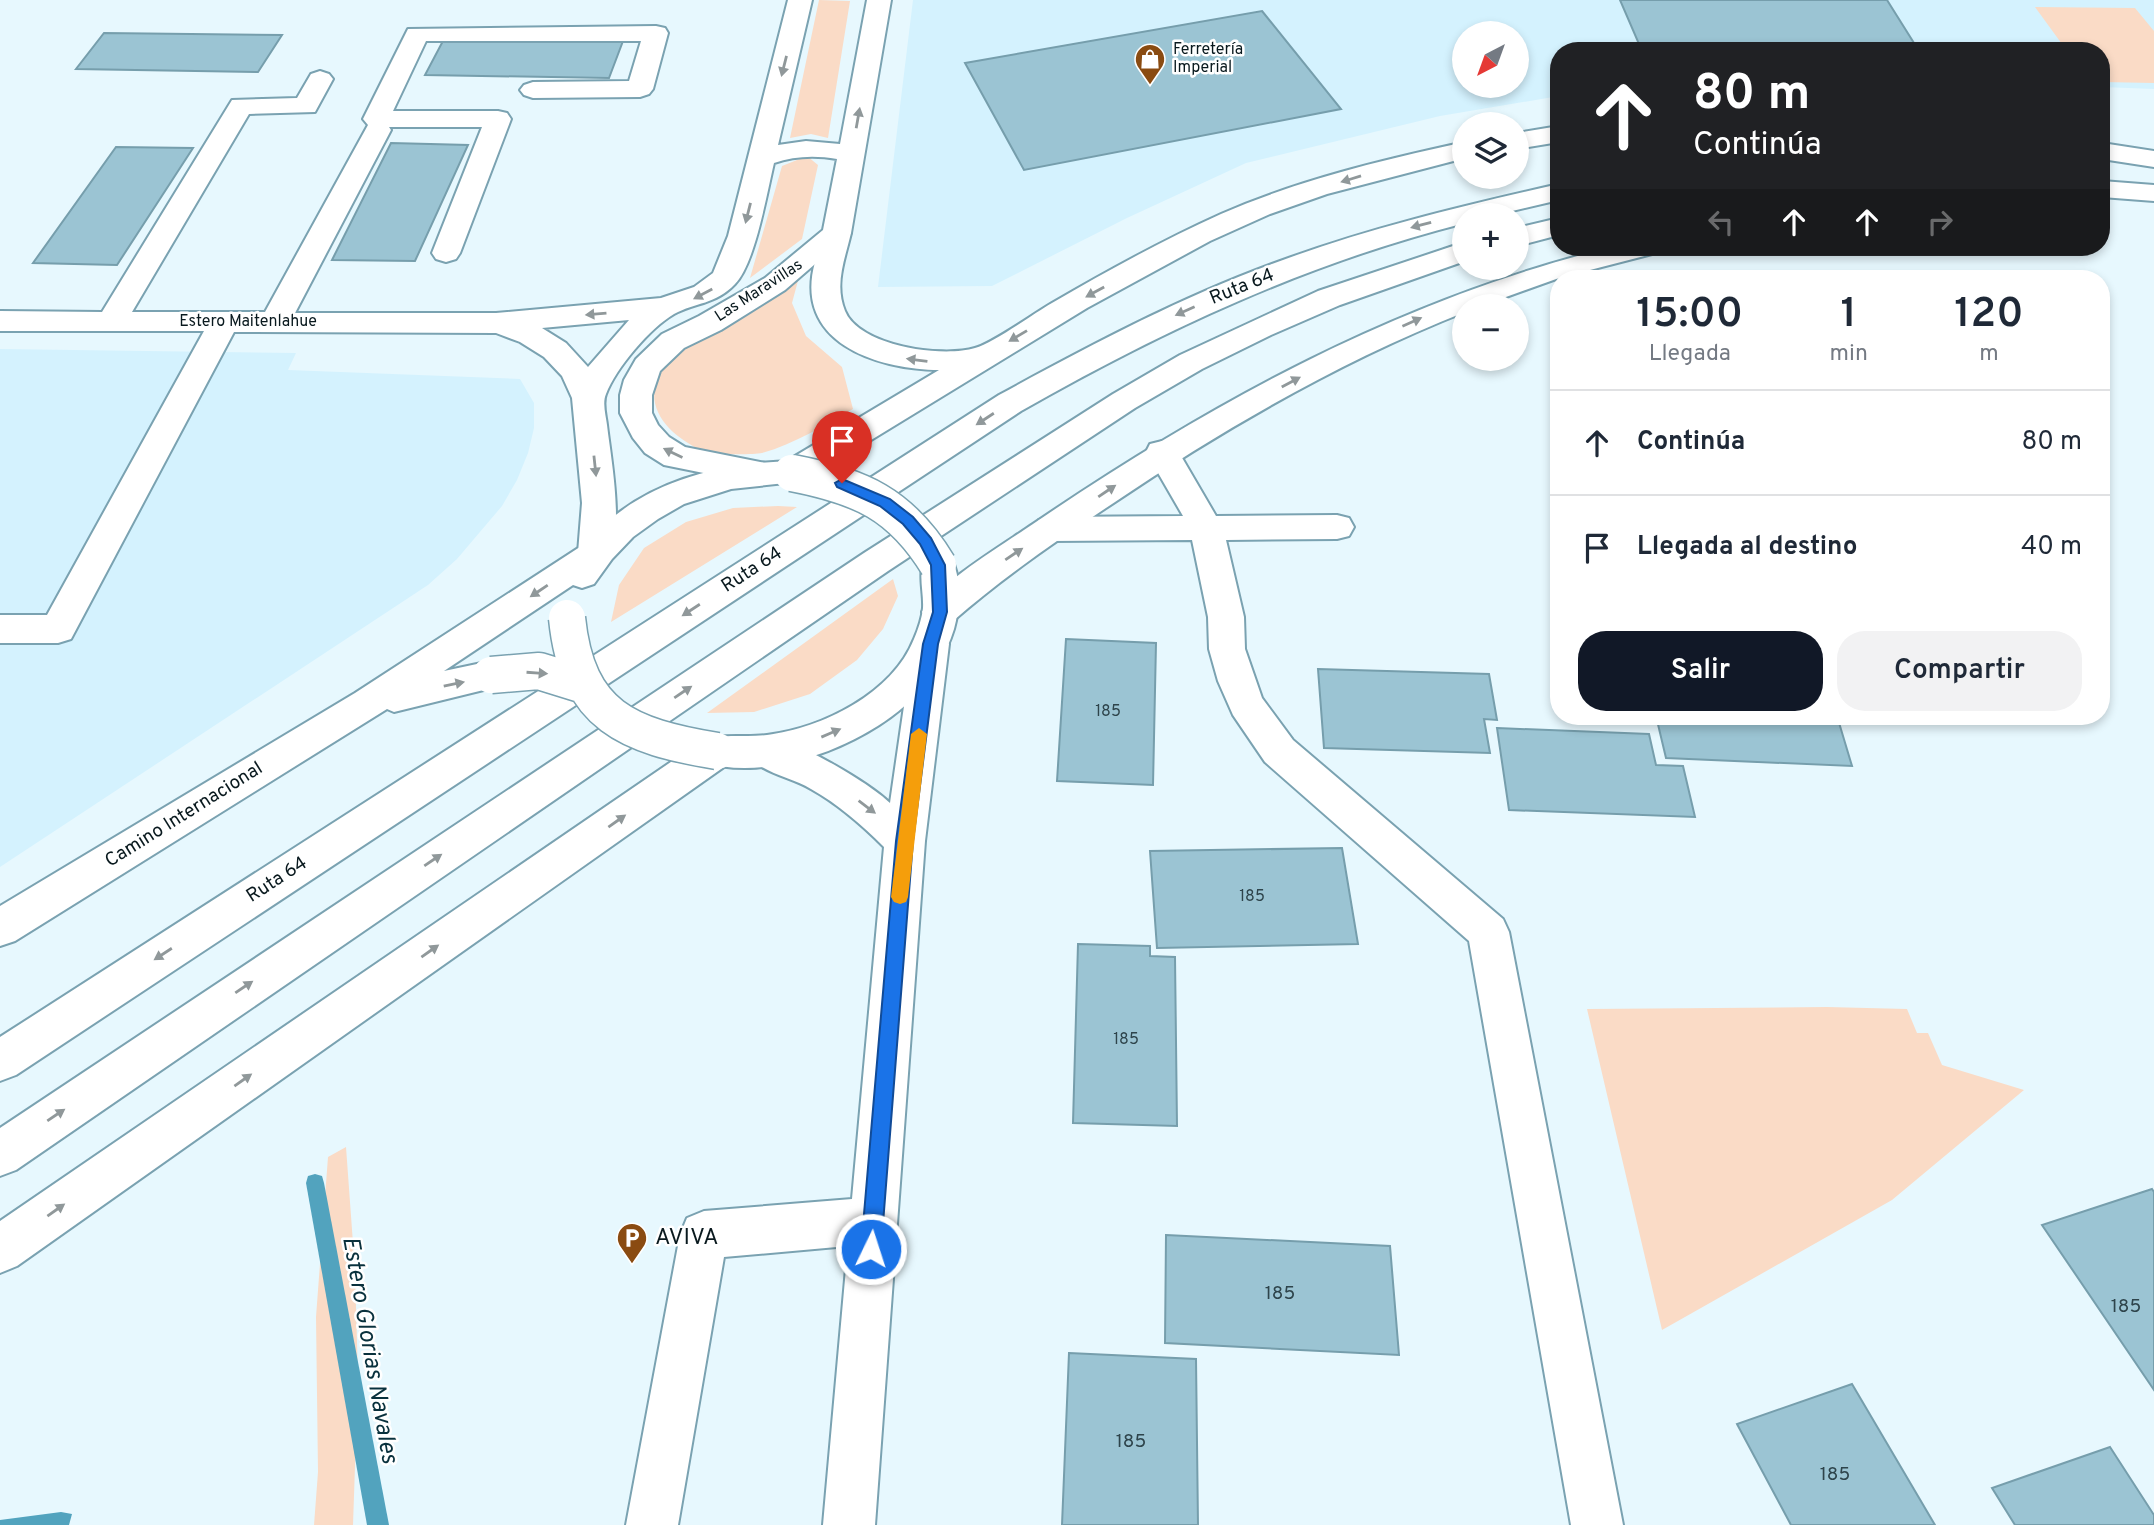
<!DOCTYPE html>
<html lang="es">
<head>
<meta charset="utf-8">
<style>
  body { margin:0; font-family:Overpass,sans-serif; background:#f2f2f3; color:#1f2937; height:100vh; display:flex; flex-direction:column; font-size:26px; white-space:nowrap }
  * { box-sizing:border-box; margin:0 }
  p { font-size:23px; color:#747a83 }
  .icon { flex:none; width:38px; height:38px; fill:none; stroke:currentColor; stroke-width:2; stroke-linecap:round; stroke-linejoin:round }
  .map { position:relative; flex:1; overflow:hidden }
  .side { position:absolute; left:1550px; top:270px; width:560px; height:455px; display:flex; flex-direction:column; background:#fff; border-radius:28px; box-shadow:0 4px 10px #0003 }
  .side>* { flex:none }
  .guide { position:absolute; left:1550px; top:42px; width:560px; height:214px; border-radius:28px; box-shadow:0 4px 10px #0003; background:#202124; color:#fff; overflow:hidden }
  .needle { width:46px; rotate:221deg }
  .tools { position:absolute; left:1452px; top:21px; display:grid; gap:14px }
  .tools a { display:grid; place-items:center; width:77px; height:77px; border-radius:50%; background:#fff; box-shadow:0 4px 10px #0003; font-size:35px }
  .pin { position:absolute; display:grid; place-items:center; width:60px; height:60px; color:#fff; margin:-72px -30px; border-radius:50% 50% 50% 0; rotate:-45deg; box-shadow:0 0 7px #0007 }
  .pin .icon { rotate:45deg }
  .me { position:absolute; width:77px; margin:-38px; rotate:4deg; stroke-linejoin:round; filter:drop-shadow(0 0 5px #0008) }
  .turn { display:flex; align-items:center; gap:24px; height:147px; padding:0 28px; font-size:32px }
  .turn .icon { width:91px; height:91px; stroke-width:2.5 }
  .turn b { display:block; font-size:49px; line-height:60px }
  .lanes { display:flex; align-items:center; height:66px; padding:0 28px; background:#0003; justify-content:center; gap:35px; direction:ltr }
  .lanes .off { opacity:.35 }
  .eta { display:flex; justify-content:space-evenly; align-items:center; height:119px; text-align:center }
  .eta b { font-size:42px; font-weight:600; line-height:49px }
  .action { display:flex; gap:14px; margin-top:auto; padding:14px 28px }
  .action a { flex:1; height:80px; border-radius:28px; background:#111827; color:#fff; font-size:28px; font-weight:600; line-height:80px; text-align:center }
  .action a+a { background:#f2f2f3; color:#1f2937 }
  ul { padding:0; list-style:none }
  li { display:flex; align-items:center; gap:21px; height:105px; padding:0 28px; border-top:2px solid #e0e1e3 }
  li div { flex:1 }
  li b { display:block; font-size:26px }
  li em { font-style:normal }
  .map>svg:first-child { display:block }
  .built { fill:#d4f2fe; fill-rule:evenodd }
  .green { fill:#fadbc6 }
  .water { fill:#52a3be }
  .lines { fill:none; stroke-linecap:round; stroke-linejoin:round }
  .stream { fill:#52a3be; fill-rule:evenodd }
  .building { fill:#9bc4d3; stroke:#769eac; stroke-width:2 }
  .minor-casing { stroke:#7aa2b1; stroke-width:4 }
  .major-casing { stroke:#7aa2b1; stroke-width:4 }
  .highway-casing { stroke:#7aa2b1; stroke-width:4 }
  .minor { fill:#fff; fill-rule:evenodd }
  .major { fill:#fff; fill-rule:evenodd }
  .highway { fill:#fff; fill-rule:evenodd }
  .major-bridge-casing { stroke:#7aa2b1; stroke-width:39; stroke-linecap:butt }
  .major-bridge { stroke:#fff; stroke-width:36 }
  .oneway { fill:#90989a }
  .route { fill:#1a73e8; stroke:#114b97; stroke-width:2 }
  .slow { fill:#f59e0b }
  .labels { text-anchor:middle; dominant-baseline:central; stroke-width:5; stroke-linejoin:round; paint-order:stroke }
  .far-poi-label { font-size:16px; fill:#09191e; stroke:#fff; text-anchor:start }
  .far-street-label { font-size:16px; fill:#09191e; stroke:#fff }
  .number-label { font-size:16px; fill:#2e444b }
  .street-label { font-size:19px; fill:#09191e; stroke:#fff }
  .near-number-label { font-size:19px; fill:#2e444b }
  .near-poi-label { font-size:23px; fill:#09191e; stroke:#fff; text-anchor:start }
  .near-water-label { font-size:24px; font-style:italic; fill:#09313d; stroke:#fff }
</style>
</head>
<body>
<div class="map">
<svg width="2154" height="1525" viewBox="0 0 2154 1525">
  <rect width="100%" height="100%" fill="#e7f8fe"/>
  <!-- built -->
  <path class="built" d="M913 0H2154V89L2102 87V51H1559V96L1440 116 1246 163 1127 218 992 286 878 287ZM1465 33H1517V86H1465Z
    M0 349 296 353 288 370 520 379 534 403V428L528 453 517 480 502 506 457 559 428 585 0 867Z"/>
  <!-- green -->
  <path class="green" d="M819 0 850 1 828 138 811 134 790 138Z
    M2035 7 2135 8 2154 31V83L2102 82V51H2067Z
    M807 156 818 165 802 239 750 278 782 166Z
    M799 277 792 303 806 336 842 367 853 409C824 425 795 444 762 453 752 455 712 455 703 451 672 437 642 410 659 374 669 352 773 293 799 277Z
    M778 506 797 507 611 622 619 585 644 548 686 522 733 508Z
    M893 579 898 596 883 629 857 660 810 694 754 712 707 713Z
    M1827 1007 1907 1009 1917 1033H1928L1942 1065 2024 1090 1892 1200 1662 1330 1587 1009Z
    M346 1147 355 1271 358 1378 353 1525H314L318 1472 316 1317 328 1157Z"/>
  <!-- water -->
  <path class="water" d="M61 1512 72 1514 69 1525H0V1520Z"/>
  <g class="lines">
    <!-- stream -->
    <path class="stream" d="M315 1174 322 1176 324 1183 389 1525H367L306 1183 308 1176Z"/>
  </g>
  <!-- building -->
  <path class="building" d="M1620 0H1887L1919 51H1642Z
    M1262 11 1341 109 1024 170 965 63Z
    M104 33 282 35 258 72 76 69Z
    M444 39 623 41 609 78 425 75Z
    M391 143 468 145 415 261 332 260Z
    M116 147 193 148 117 265 33 263Z
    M1066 639 1156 643 1153 785 1057 781Z
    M1318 669 1489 674 1497 720 1484 719 1490 753 1324 748Z
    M1656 716H1837L1852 766 1666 758Z
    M1497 728 1649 734 1656 765 1683 766 1695 817 1509 810Z
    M1342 848 1358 944 1157 948 1150 851Z
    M1078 944 1150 946V956L1175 957 1177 1126 1073 1123Z
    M2152 1189 2154 1192V1390L2042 1225Z
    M1166 1235 1390 1246 1399 1355 1165 1343Z
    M1069 1353 1196 1359 1198 1525H1062Z
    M1852 1384 1935 1525H1791L1737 1424Z
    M2110 1447 2154 1515V1525H2015L1992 1488Z"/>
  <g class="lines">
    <!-- minor casing -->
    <g class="minor-casing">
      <path id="minor" d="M788 0H812L778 145 806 141 840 144 867 0H891L851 233 785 290 721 330 684 348 660 371 652 395V413L658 425 669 437 685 447 775 465 780 473 775 481 763 485 664 465 645 453 633 438 620 413V395L624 380 636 359 662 334 699 316 765 278 823 230 837 159C815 155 794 156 774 163 767 192 755 264 735 284 715 305 696 302 674 314 650 328 616 368 606 394 602 403 606 416 607 425 611 460 625 531 607 562L595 566 583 562 578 553 582 503 572 398 562 376 544 357 520 342 496 333 234 332 71 639 58 643H0V615H47L204 331H0V311L102 312 232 100 297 98 311 74 320 71 329 74 333 79 315 112 249 114 132 312H265L368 125 363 119 408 29 656 26 665 28 668 33 653 89 649 94 640 97 533 98 524 95 520 90 524 85 533 82 629 81 641 41H426L393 111H498L507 113 511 119 460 253 456 259 446 262 436 259 432 253 482 127H389L391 130 295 313H496L661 298 694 287 713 273 728 236ZM629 320 588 367 566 343 542 328Z
        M1162 441 1174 444 1216 516 1337 515 1349 518 1354 527 1349 536 1337 539 1226 540 1244 617 1245 649 1262 698 1293 740 1503 919 1509 932 1623 1525H1571L1469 941 1265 762 1233 715 1218 681 1209 649 1208 617 1192 540 1051 541 1039 538 1034 529 1039 520 1051 517 1183 516 1146 452 1150 444Z
        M931 630 944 634 949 644 925 841 875 1525H823L848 1246 724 1257 678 1525H626L680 1235 687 1218 704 1211 852 1199 884 847C862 825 838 804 811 789 790 776 757 773 746 751L751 740C757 738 762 736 767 736 798 741 868 782 890 803L913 644 918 634Z"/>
    </g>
    <!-- major casing -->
    <g class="major-casing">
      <path id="major" d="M792 461 804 465 809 473 804 481 731 489 684 504 658 519 633 537 612 559 594 584 582 588 573 585 444 671 491 661 504 665 509 675 504 685 394 712 387 709 15 941 0 946V906L355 693 586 543C638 483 716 463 792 461Z
        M938 552 950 556C962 576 960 607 954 629 946 655 930 682 910 701 863 746 768 783 703 762L698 751 703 740C725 733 745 738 767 735 822 728 892 694 914 639 918 630 922 618 923 608 924 591 917 572 926 556Z"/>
    </g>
    <!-- highway casing -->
    <g class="highway-casing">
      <path id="highway" d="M1559 126V142L1517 149V133Z
        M1465 142V158L1327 194 1270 214 1210 241 1087 308 804 481 792 485 780 481 775 473 780 465 939 370C875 369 793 342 815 262 818 251 820 237 827 227L837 224 847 227 851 233C845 259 834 284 845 311 859 346 942 358 975 348 993 343 1033 314 1052 303 1107 271 1163 240 1221 214 1299 180 1382 160 1465 142Z
        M2102 143 2154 151V167L2102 159Z
        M2102 181 2154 185V201L2102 197Z
        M1559 184V200L1495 215H1465V223C1307 263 1163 330 1021 411L16 1075 0 1081V1037L999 395C1087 347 1177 299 1272 264 1365 229 1462 206 1559 184Z
        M1559 218V235L1517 246V228Z
        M1465 242V261L1340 305 1271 335 1202 369 1135 408 888 571 16 1170 0 1176V1128L864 553 1113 394 1180 355 1318 291Z
        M1612 247H1660L1656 253 1559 278 1481 306H1465V312C1341 361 1225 428 1115 502 1059 539 1003 577 953 621L940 625 927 621 922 612C938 583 1004 544 1033 524 1212 402 1400 299 1612 247Z
        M717 736 731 740 736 751 731 762 17 1266 0 1273V1221L703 740Z"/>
    </g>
    <!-- minor -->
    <use href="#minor" class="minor"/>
    <!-- major -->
    <use href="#major" class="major"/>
    <!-- highway -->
    <use href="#highway" class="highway"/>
    <!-- major-bridge casing -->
    <g class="major-bridge-casing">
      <path id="major-bridge" d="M792 473C860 486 901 504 938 565
        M567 618C577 717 628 736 717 751
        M491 675 539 671 581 684"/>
    </g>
    <!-- major-bridge -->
    <use href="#major-bridge" class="major-bridge"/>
  </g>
  <!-- one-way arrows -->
  <defs><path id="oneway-solid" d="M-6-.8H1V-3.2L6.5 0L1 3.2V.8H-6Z" transform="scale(1.75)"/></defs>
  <g class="oneway">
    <use href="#oneway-solid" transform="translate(784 66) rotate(104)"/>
    <use href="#oneway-solid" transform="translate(858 118) rotate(-80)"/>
    <use href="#oneway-solid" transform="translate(1351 179) rotate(163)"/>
    <use href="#oneway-solid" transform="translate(748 213) rotate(104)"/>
    <use href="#oneway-solid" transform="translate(1421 225) rotate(165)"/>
    <use href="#oneway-solid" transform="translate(1095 292) rotate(151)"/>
    <use href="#oneway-solid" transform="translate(703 294) rotate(152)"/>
    <use href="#oneway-solid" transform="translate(1185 311) rotate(156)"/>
    <use href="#oneway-solid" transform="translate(596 314) rotate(175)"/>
    <use href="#oneway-solid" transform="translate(1412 322) rotate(-24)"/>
    <use href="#oneway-solid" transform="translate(1018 336) rotate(149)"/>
    <use href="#oneway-solid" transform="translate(917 360) rotate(-173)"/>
    <use href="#oneway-solid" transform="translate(1291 382) rotate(-28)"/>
    <use href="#oneway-solid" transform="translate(985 419) rotate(147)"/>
    <use href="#oneway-solid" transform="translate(673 453) rotate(-154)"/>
    <use href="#oneway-solid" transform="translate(595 466) rotate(84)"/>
    <use href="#oneway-solid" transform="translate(1107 491) rotate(-34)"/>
    <use href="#oneway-solid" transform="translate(1014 554) rotate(-34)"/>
    <use href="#oneway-solid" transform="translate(539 591) rotate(146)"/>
    <use href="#oneway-solid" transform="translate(691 610) rotate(147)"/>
    <use href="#oneway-solid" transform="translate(537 673) rotate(4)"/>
    <use href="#oneway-solid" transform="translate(454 684) rotate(-12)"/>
    <use href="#oneway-solid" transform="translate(683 692) rotate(-34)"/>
    <use href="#oneway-solid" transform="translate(831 733) rotate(-23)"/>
    <use href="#oneway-solid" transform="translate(867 807) rotate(37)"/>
    <use href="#oneway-solid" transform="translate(617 821) rotate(-35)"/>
    <use href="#oneway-solid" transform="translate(433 860) rotate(-34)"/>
    <use href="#oneway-solid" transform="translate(430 951) rotate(-35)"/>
    <use href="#oneway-solid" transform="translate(163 954) rotate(147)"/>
    <use href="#oneway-solid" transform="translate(244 987) rotate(-34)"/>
    <use href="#oneway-solid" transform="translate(243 1080) rotate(-35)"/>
    <use href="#oneway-solid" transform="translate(56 1115) rotate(-34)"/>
    <use href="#oneway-solid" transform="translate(56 1210) rotate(-35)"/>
  </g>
  <!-- route -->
  <path class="route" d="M842 479 890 499 913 517 931 538 945 565 947 612 938 644 913 841 881 1249 878 1256 871 1259 864 1256 861 1249 896 841 923 644 933 612 931 565 920 544 903 524 880 506 837 487 835 483Z"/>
  <!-- slow -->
  <path class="slow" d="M919 728 927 734 908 897 906 902 900 904 894 902 891 897 911 734Z"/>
  <!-- icons -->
  <defs>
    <g id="shop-pin" transform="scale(1.575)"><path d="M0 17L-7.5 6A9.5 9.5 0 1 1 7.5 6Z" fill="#8a4b11" stroke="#fff"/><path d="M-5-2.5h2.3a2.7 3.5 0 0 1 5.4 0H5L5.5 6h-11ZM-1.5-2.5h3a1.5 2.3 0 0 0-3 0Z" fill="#fff"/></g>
    <g id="parking-pin" transform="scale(1.575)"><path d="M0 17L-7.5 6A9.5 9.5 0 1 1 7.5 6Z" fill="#8a4b11" stroke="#fff"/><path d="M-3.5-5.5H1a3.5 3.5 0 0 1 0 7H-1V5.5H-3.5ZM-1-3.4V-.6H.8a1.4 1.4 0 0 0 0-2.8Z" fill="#fff"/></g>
  </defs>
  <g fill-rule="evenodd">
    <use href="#shop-pin" x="1150" y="59"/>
    <use href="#parking-pin" x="632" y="1238"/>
  </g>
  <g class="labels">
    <!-- far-poi labels -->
    <g class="far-poi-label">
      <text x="1173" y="50">Ferretería<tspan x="1173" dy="18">Imperial</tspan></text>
    </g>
    <!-- far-street labels -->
    <g class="far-street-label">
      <text transform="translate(759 291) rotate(-33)">Las Maravillas</text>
      <text x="248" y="322">Estero Maitenlahue</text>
    </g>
    <!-- number labels -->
    <g class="number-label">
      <text x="1108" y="712">185</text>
      <text x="1252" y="897">185</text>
      <text x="1126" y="1040">185</text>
    </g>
    <!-- street labels -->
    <g class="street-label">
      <text transform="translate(1242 287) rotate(-22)">Ruta 64</text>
      <text transform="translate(752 570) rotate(-33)">Ruta 64</text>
      <text transform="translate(184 815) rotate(-32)">Camino Internacional</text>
      <text transform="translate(277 880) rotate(-33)">Ruta 64</text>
    </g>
    <!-- near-number labels -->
    <g class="near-number-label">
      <text x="1280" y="1294">185</text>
      <text x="2126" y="1307">185</text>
      <text x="1131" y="1442">185</text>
      <text x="1835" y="1475">185</text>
    </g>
    <!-- near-poi labels -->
    <g class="near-poi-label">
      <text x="655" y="1238">AVIVA</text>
    </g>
    <!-- near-water labels -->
    <g class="near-water-label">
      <text transform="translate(369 1350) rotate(80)">Estero Glorias Navales</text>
    </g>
  </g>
</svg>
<div class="tools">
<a><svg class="needle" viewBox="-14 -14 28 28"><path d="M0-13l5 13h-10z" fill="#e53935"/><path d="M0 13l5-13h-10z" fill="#747a83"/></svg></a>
<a><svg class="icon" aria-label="layers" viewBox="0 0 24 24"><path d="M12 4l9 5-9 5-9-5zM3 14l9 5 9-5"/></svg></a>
<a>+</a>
<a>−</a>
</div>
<div class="pin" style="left:842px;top:483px;background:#d93025"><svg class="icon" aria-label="arrive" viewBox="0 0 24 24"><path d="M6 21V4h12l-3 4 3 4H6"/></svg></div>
<svg class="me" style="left:871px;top:1249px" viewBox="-20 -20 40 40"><circle r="17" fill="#1a73e8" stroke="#fff" stroke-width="3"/><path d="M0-11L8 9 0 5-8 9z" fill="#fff"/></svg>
<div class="guide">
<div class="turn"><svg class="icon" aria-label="ahead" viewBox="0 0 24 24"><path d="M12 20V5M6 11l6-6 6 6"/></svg><div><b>80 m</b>Continúa</div></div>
<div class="lanes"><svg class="icon off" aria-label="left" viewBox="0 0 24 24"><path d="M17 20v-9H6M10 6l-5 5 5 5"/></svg><svg class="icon" aria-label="ahead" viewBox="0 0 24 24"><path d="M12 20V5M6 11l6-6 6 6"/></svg><svg class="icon" aria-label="ahead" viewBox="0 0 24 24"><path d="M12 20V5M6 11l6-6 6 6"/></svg><svg class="icon off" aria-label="right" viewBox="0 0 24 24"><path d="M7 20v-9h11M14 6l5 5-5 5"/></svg></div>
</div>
<section class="side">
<div class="eta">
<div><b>15:00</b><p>Llegada</p></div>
<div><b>1</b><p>min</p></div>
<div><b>120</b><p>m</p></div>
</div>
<ul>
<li><svg class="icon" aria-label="ahead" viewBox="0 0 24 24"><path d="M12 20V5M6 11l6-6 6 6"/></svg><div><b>Continúa</b></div><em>80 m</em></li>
<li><svg class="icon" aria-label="arrive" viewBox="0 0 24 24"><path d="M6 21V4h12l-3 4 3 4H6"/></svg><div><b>Llegada al destino</b></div><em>40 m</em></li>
</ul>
<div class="action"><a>Salir</a><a>Compartir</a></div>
</section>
</div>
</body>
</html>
